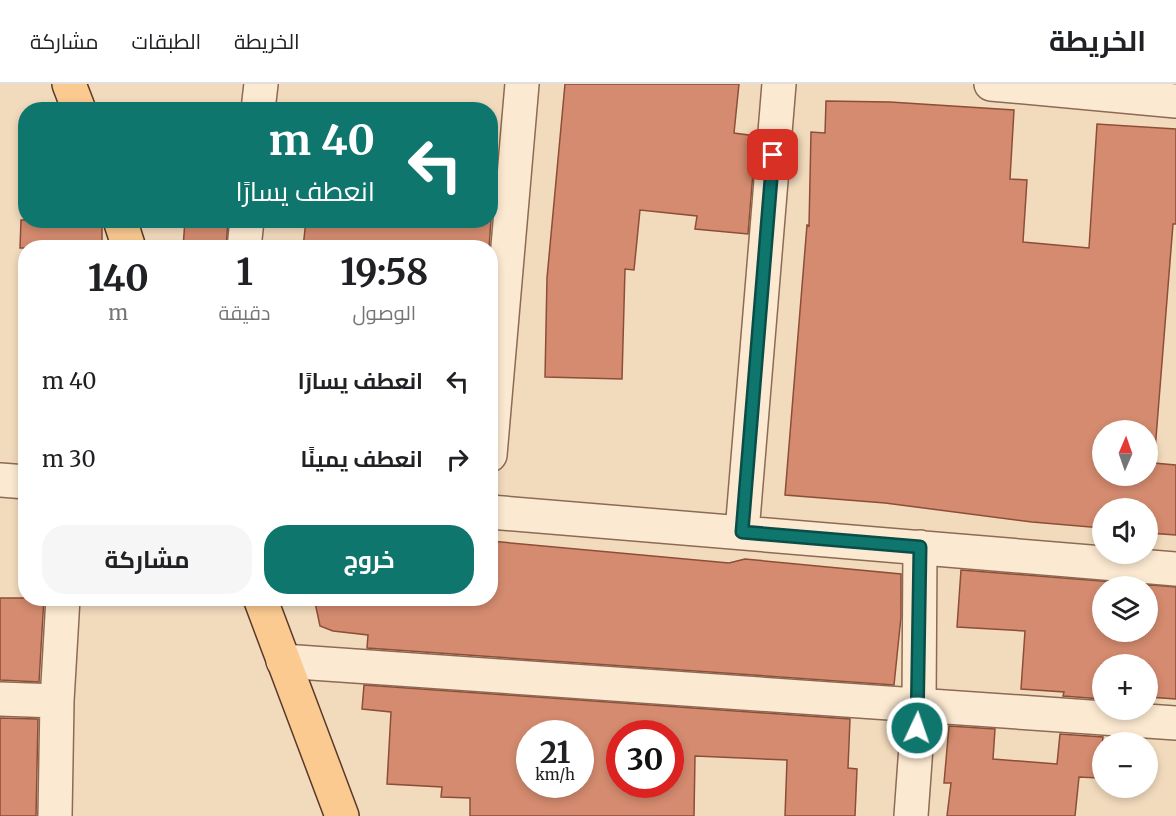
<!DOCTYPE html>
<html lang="ar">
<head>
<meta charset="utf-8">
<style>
  body { margin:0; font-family:Merriweather,Cairo,serif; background:#f6f6f6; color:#202124; direction:rtl; height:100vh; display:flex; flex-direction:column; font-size:22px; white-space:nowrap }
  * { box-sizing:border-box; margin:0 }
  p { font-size:20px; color:#757577 }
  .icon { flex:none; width:33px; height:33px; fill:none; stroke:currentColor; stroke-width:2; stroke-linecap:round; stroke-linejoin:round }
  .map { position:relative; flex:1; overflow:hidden; direction:ltr }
  .sheet { position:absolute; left:18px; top:156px; width:480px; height:366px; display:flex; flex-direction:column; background:#fff; border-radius:24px; box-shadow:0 3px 9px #0003; direction:rtl }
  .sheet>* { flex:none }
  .guide { position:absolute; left:18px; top:18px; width:480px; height:126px; border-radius:24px; box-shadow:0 3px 9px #0003; direction:rtl; background:#0f766e; color:#fff; overflow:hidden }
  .needle { width:39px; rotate:2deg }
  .tools { position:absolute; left:1092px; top:336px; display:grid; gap:12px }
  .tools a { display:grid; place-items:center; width:66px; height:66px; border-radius:50%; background:#fff; box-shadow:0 3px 9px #0003; font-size:30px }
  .speed { position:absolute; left:516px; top:636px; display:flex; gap:12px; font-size:30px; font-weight:700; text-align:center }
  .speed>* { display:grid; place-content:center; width:78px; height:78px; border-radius:50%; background:#fff; box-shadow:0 3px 9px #0003; line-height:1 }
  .speed small { font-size:15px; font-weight:400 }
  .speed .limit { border:9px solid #d22; background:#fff; color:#111 }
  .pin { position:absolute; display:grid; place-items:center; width:51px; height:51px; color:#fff; margin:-26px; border-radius:12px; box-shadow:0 3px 9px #0006 }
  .me { position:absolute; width:66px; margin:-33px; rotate:3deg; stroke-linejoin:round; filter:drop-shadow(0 0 4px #0008) }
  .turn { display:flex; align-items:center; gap:21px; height:126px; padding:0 24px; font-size:27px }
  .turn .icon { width:78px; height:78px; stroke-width:2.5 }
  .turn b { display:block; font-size:42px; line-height:51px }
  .eta { display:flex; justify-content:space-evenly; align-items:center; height:102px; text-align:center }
  .eta b { font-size:36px; font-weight:700; line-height:42px }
  .primary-button { display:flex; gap:12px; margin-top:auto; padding:12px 24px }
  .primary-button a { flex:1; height:69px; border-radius:24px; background:#0f766e; color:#fff; font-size:24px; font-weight:700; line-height:69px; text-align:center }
  .primary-button a+a { background:#f6f6f6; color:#202124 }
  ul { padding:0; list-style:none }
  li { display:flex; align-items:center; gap:18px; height:78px; padding:0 24px }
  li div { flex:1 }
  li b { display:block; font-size:22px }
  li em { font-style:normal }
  header { display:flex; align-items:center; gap:36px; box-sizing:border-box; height:84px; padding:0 30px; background:#fff; border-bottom:2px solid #e0e0e0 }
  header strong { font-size:28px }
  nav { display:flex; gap:33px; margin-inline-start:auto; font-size:21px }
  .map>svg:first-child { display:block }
  .building { fill:#d48b6f; stroke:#8d4e38; stroke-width:1.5; fill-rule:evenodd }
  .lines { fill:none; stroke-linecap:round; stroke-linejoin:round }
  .minor-casing { stroke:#8c6a54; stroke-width:36 }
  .major-casing { stroke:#593929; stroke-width:36 }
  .minor { stroke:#fce9d1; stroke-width:33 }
  .major { stroke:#faca90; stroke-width:33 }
  .route-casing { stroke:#0a4d48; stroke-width:15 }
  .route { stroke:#0f766e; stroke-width:10 }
</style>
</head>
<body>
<header>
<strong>الخريطة</strong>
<nav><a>الخريطة</a><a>الطبقات</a><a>مشاركة</a></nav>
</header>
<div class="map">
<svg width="1176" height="732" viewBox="0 0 1176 732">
  <rect width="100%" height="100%" fill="#f2dbbd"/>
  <!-- building -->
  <path class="building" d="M565 0H739L734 49 756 52 748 150 695 145 697 132 640 126 634 186 625 185 622 295 545 293 547 194Z
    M826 17 890 18 1014 26 1010 95 1027 96 1023 158 1089 164 1097 40 1176 45V140H1173L1154 379 1176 381V451L1148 449V424H1102V444L1032 438 885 419 785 411 807 141 809 142 811 48 825 49ZM1102 346H1148V392H1102Z
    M21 136H102V164H20Z
    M185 136H228L226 164H183Z
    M306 136H491L489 164H452L396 157V164H303Z
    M490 457 729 479 745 475 901 490V533L894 601 367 564 368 551 333 547 320 542 314 514H490Z
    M961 486 1176 503V615L1148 613V580H1102V615L1063 612 1064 608 1021 605 1025 547 957 543ZM1102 502H1148V548H1102Z
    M0 514H44L39 598 0 596Z
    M364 601 850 635 848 684 857 685 855 732H785L787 676 695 672 694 732H470V714L441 713 442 703 387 700 391 628 362 625ZM530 650H580V700H530ZM620 650H670V700H620Z
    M0 634 38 635 36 732H0Z
    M949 642 995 645 993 675 1057 680 1060 650 1103 653 1099 694 1079 693 1075 732H947L951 699H944Z"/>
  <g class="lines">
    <!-- minor casing -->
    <g class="minor-casing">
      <path id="minor" d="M991 0 1176 17
        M258 26 261 0
        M244 164 247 136
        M490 371 522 0
        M0 396 26 398
        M490 428 1176 485
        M742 448 779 0
        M283 577 1176 639
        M0 615 57 617
        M55 732 57 617 63 514
        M911 732 919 621 920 463"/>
    </g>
    <!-- major casing -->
    <g class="major-casing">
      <path id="major" d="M69 0 79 26
        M120 136 129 164
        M260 514 342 732"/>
    </g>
    <!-- minor -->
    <use href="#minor" class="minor"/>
    <!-- major -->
    <use href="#major" class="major"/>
  </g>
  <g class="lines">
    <!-- route casing -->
    <g class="route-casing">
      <path id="route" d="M773 71 742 448 920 463 917 644"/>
    </g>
    <!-- route -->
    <use href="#route" class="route"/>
  </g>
</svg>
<div class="tools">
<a><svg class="needle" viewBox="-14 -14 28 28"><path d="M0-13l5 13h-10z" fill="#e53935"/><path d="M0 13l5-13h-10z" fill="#757577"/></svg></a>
<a><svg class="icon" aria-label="sound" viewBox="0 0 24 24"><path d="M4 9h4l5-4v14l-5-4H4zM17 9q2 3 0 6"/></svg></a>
<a><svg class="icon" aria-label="layers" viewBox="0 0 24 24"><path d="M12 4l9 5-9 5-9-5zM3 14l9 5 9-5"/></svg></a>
<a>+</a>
<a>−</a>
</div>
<div class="speed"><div>21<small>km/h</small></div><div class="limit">30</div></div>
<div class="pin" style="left:773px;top:71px;background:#d93025"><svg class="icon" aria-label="arrive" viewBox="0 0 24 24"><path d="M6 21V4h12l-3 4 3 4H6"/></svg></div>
<svg class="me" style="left:917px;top:644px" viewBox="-20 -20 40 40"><circle r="17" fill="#0f766e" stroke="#fff" stroke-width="3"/><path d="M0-11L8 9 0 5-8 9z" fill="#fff"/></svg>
<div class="guide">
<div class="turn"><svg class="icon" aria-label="left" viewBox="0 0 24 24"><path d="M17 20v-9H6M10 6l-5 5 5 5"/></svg><div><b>40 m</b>انعطف يسارًا</div></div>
</div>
<section class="sheet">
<div class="eta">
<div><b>19:58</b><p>الوصول</p></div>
<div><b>1</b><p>دقيقة</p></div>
<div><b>140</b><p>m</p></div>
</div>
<ul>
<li><svg class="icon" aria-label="left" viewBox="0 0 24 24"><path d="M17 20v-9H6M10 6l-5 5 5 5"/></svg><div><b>انعطف يسارًا</b></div><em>40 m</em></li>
<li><svg class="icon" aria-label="right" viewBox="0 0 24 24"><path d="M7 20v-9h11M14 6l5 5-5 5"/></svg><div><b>انعطف يمينًا</b></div><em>30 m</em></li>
</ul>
<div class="primary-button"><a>خروج</a><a>مشاركة</a></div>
</section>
</div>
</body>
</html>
